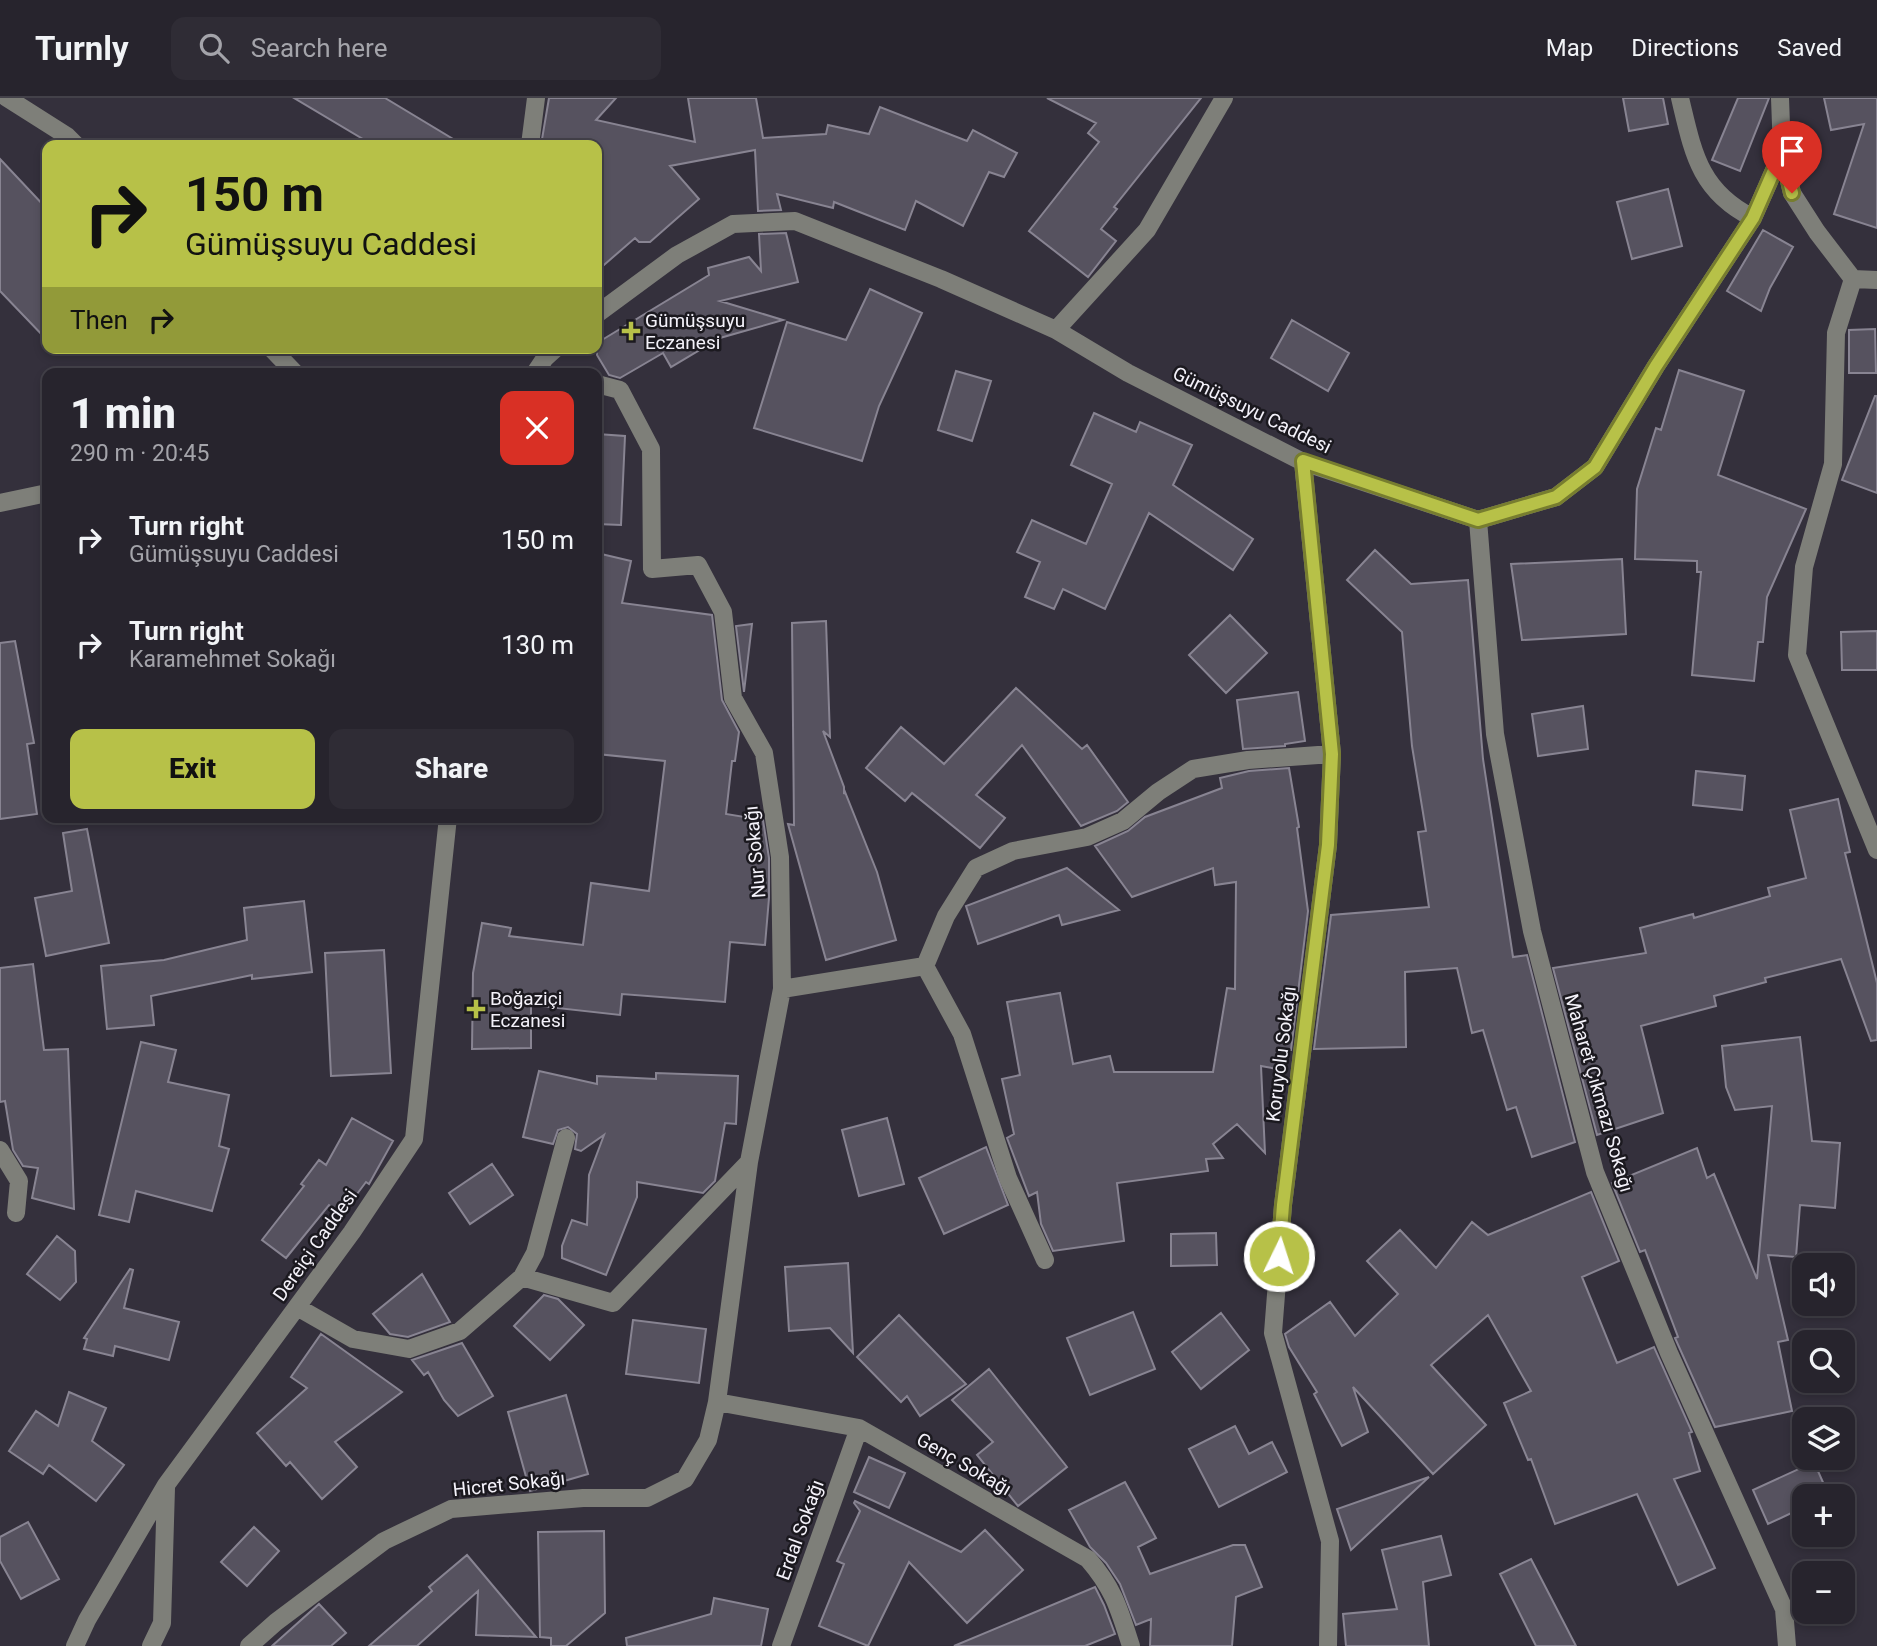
<!DOCTYPE html>
<html lang="en">
<head>
<meta charset="utf-8">
<style>
  body { margin:0; font-family:Roboto,sans-serif; background:#2f2c35; color:#f1f3f6; height:100vh; display:flex; flex-direction:column; font-size:26px; white-space:nowrap }
  * { box-sizing:border-box; margin:0 }
  p { font-size:23px; color:#a4a4aa }
  .icon { flex:none; width:38px; height:38px; fill:none; stroke:currentColor; stroke-width:2; stroke-linecap:round; stroke-linejoin:round }
  .map { position:relative; flex:1; overflow:hidden }
  .details { position:absolute; left:42px; top:270px; width:560px; height:455px; display:flex; flex-direction:column; background:#27242d; border-radius:14px; box-shadow:0 4px 10px #0003,0 0 0 2px #434149 }
  .details>* { flex:none }
  .banner { position:absolute; left:42px; top:42px; width:560px; height:214px; border-radius:14px; box-shadow:0 4px 10px #0003,0 0 0 2px #434149; background:#b7c148; color:#111; overflow:hidden }
  .buttons { position:absolute; left:1792px; top:1155px; display:grid; gap:14px }
  .buttons a { display:grid; place-items:center; width:63px; height:63px; border-radius:14px; background:#27242d; box-shadow:0 4px 10px #0003,0 0 0 2px #434149; font-size:35px }
  .pin { position:absolute; display:grid; place-items:center; width:60px; height:60px; color:#fff; margin:-72px -30px; border-radius:50% 50% 50% 0; rotate:-45deg; box-shadow:0 0 7px #0007 }
  .pin .icon { rotate:45deg }
  .me { position:absolute; width:77px; margin:-38px; rotate:4deg; stroke-linejoin:round; filter:drop-shadow(0 0 5px #0008) }
  .turn { display:flex; align-items:center; gap:24px; height:147px; padding:0 28px; font-size:32px }
  .turn .icon { width:91px; height:91px; stroke-width:2.5 }
  .turn b { display:block; font-size:49px; line-height:60px }
  .then { display:flex; align-items:center; height:66px; padding:0 28px; background:#0003; gap:14px; font-size:26px }
  .round { display:grid; place-items:center; flex:none; width:74px; height:74px; border-radius:14px; background:#2f2c35 }
  .head { display:flex; align-items:center; justify-content:space-between; height:119px; padding:0 28px }
  h1 { font-size:42px; font-weight:800; line-height:52px }
  .primary-button { display:flex; gap:14px; margin-top:auto; padding:14px 28px }
  .primary-button a { flex:1; height:80px; border-radius:14px; background:#b7c148; color:#111; font-size:28px; font-weight:800; line-height:80px; text-align:center }
  .primary-button a+a { background:#2f2c35; color:#f1f3f6 }
  ul { padding:0; list-style:none }
  li { display:flex; align-items:center; gap:21px; height:105px; padding:0 28px }
  li div { flex:1 }
  li b { display:block; font-size:26px }
  li em { font-style:normal }
  header { display:flex; align-items:center; gap:42px; box-sizing:border-box; height:98px; padding:0 35px; background:#27242d; border-bottom:2px solid #434149 }
  header strong { font-size:33px }
  nav { display:flex; gap:38px; margin-inline-start:auto; font-size:24px }
  .search { width:490px; height:63px; background:#2f2c35; display:flex; align-items:center; gap:18px; box-sizing:border-box; padding:0 24px; border-radius:14px; color:#a4a4aa; font-size:26px }
  .map>svg:first-child { display:block }
  .building { fill:#56525f; stroke:#888492; stroke-width:2 }
  .lines { fill:none; stroke-linecap:round; stroke-linejoin:round }
  .minor { stroke:#7e7f79; stroke-width:18 }
  .route-casing { stroke:#777d2f; stroke-width:18 }
  .route { stroke:#b7c148; stroke-width:12 }
  .poi-dot { fill:#b7c148; stroke:#1b191f; stroke-width:2.5 }
  .labels { text-anchor:middle; dominant-baseline:central; stroke-width:5; stroke-linejoin:round; paint-order:stroke }
  .poi-label { font-size:19px; fill:#f4f2fa; stroke:#1b191f; text-anchor:start }
  .street-label { font-size:19px; fill:#f4f2fa; stroke:#1b191f }
</style>
</head>
<body>
<header>
<strong>Turnly</strong>
<div class="search"><svg class="icon" aria-label="search" viewBox="0 0 24 24"><circle cx="10" cy="10" r="6"/><path d="M15 15l6 6"/></svg>Search here</div>
<nav><a>Map</a><a>Directions</a><a>Saved</a></nav>
</header>
<div class="map">
<svg width="1877" height="1548" viewBox="0 0 1877 1548">
  <rect width="100%" height="100%" fill="#34303c"/>
  <!-- building -->
  <path class="building" d="M294 0H385L463 47H373Z
    M549 0H616L596 22 695 44 688 0H756L763 40 826 36 828 27 869 36 880 9 967 43 973 32 1017 55 1004 79 989 74 963 128 916 103 905 132 834 104 833 110 777 96 781 112 758 113 755 52 670 68 699 101 650 144H639L635 140 597 173V47H541Z
    M1047 0H1201L1114 109 1117 111 1101 131 1116 143 1088 179 1029 133 1099 44 1088 35 1096 25Z
    M1623 0H1663L1668 26 1629 33Z
    M1738 0H1769L1740 73 1712 62Z
    M1824 0H1877V130L1834 116 1864 26 1831 32Z
    M0 61 47 111V242L0 193Z
    M1668 91 1682 148 1632 161 1617 104Z
    M1763 132 1793 149 1770 190 1761 213 1727 193Z
    M786 135 798 184 720 203 783 222 720 240 671 269 663 255 620 280 609 277 597 257V245L709 177 708 170 749 159 761 173 759 136Z
    M870 191 922 215 879 308 862 363 754 330 787 224 846 242Z
    M1292 222 1349 255 1328 293 1271 260Z
    M1875 231 1876 275H1849V232Z
    M1679 272 1744 293 1718 377 1806 411 1767 499 1763 544H1758L1754 583 1692 577 1701 474H1697V463L1635 461 1637 391 1656 330 1661 332Z
    M956 273 991 283 972 343 938 332Z
    M1875 298H1877V395L1842 382Z
    M1094 315 1136 334 1140 324 1192 347 1173 387 1253 441 1233 472 1149 415 1105 511 1063 491 1054 511 1025 499 1040 464 1017 454 1032 422 1086 446 1112 386 1071 367Z
    M597 336 625 338 621 427 597 426Z
    M1375 452 1411 486 1468 482 1483 661 1513 859 1527 857 1575 1044 1532 1059 1516 1009 1507 1012 1483 932 1472 935 1457 870 1405 874 1406 949 1314 951 1331 817 1429 809 1418 734 1426 733 1412 648 1402 534 1347 482Z
    M597 455 631 463 622 505 712 517 722 602 739 634 735 663H732L726 716 763 722 769 760V800L765 847 730 844 725 904 622 896 620 917 531 907V950L472 951 473 875 482 825 511 830 509 838 583 847 591 785 649 793 665 663 597 656Z
    M1622 461 1626 536 1522 542 1511 466Z
    M1230 517 1267 555 1226 595 1189 557Z
    M826 523 830 639 823 633 844 689V696L845 694 877 774 896 842 826 862 788 726 794 727 792 525Z
    M752 526 744 594 736 528Z
    M1877 533V572H1842L1841 534Z
    M15 543 34 645 27 646 37 716 0 721V545Z
    M1016 590 1082 651 1087 647 1128 704 1117 713 1081 728 1022 647 976 697 1005 720 980 750 912 695 905 703 866 670 901 629 944 666Z
    M1298 594 1305 643 1285 646V648L1243 651 1237 602Z
    M1583 608 1588 651 1538 658 1532 616Z
    M1289 670 1299 729 1297 730 1308 813 1291 952H1280L1277 971 1261 968 1265 1055 1237 1026 1213 1046 1223 1060 1206 1061 1208 1073 1117 1085 1124 1143 1053 1153 1041 1126 1037 1094 1029 1098 1007 1040 1014 1036 1002 981 1020 977 1007 904 1060 895 1073 966 1110 958 1114 974H1213L1227 890 1235 891 1236 784 1215 787 1213 770 1132 799 1095 748 1128 733 1145 719 1222 690 1220 680 1249 673Z
    M1696 673 1745 678 1742 712 1693 707Z
    M1838 701 1850 754 1845 755 1877 885V942L1871 943 1841 861 1765 880 1766 884 1714 898 1716 908 1641 928 1663 1015 1597 1037 1553 870 1646 855 1640 830 1693 816 1694 820 1770 798 1768 790 1806 780 1790 712Z
    M87 731 109 845 46 858 35 800 72 793 63 735Z
    M1067 770 1119 812 1062 827 1059 817 978 846 966 808Z
    M304 803 312 874 252 881V877L151 898 154 927 107 931 101 868 164 862 247 842 244 810Z
    M384 852 391 975 331 978 325 855Z
    M33 866 44 952 68 951 74 1111 32 1100 38 1070 23 1068 13 1052 5 1003 0 1004V870Z
    M1800 939 1812 1043 1840 1045 1835 1110 1800 1107 1796 1159 1768 1157 1788 1242 1778 1244 1792 1313 1715 1329 1675 1240 1678 1239 1645 1152 1640 1154 1612 1085 1697 1050 1707 1080 1714 1076 1757 1181 1772 1008 1735 1012 1726 989 1722 948Z
    M141 944 176 952 168 984 229 997 219 1048 229 1051 212 1113 136 1093 129 1124 99 1117Z
    M539 973 597 986V978L656 981V975L738 978 736 1026 725 1025 715 1083 703 1095 637 1084V1099L606 1177 562 1160V1148L572 1122 587 1127 589 1077 604 1037 581 1053 575 1051 577 1036 568 1029 558 1032 553 1046 523 1039Z
    M352 1020 393 1043 369 1086 366 1084 342 1116 329 1107 286 1160 262 1142 304 1088 301 1086 319 1062 326 1067Z
    M887 1020 904 1086 859 1098 842 1032Z
    M986 1049 1008 1107 944 1136 919 1080Z
    M492 1066 513 1097 470 1126 449 1095Z
    M1591 1094 1619 1163 1582 1179 1617 1265 1654 1249 1692 1334 1689 1335 1700 1373 1674 1381 1715 1470 1678 1487 1637 1396 1555 1426 1531 1361 1528 1362 1504 1305 1531 1293 1488 1217 1431 1267 1486 1327 1433 1376 1353 1289 1368 1334 1342 1348 1314 1296 1317 1294 1289 1249 1285 1236 1330 1204 1355 1238 1398 1196 1367 1163 1400 1132 1436 1170 1472 1124 1488 1137Z
    M1216 1135 1217 1167 1171 1168V1136Z
    M57 1138 75 1153 76 1184 60 1202 27 1176Z
    M848 1165 853 1255 830 1230 789 1233 785 1169Z
    M130 1171 133 1172 124 1210 179 1224 169 1262 115 1248 113 1258 84 1251 87 1241 84 1240Z
    M422 1176 450 1224 408 1239 390 1236 373 1216Z
    M544 1197 558 1201 584 1227 550 1262 514 1228Z
    M1133 1214 1155 1271 1090 1297 1067 1240Z
    M1221 1215 1249 1252 1201 1291 1172 1254Z
    M899 1217 966 1286 920 1318 907 1298 901 1304 857 1259Z
    M633 1222 706 1231 699 1285 626 1276Z
    M321 1236 402 1294 335 1344 357 1369 322 1401 290 1364 286 1368 257 1335 307 1290 291 1279Z
    M462 1245 493 1298 458 1318 444 1302 428 1274 424 1277 412 1262Z
    M989 1271 1067 1369 1018 1408 977 1357 993 1344 952 1302Z
    M69 1294 106 1310 92 1343 124 1367 96 1403 49 1367 43 1376 9 1353 36 1313 58 1328Z
    M566 1297 588 1376 530 1393 508 1314Z
    M1235 1328 1249 1356 1272 1344 1287 1374 1219 1409 1189 1351Z
    M869 1359 905 1375 889 1410 854 1394Z
    M1814 1364 1829 1398H1804V1409L1768 1426 1753 1392Z
    M1429 1379 1351 1452 1337 1411Z
    M1125 1384 1156 1440 1138 1449 1150 1476 1233 1447H1245L1262 1489 1236 1499 1232 1548H1150L1151 1521 1136 1527 1120 1486 1106 1465 1090 1449 1069 1412Z
    M855 1403 961 1454 985 1432 1023 1472 967 1525 909 1464 868 1548 819 1528 844 1466 837 1463 860 1413 854 1405Z
    M28 1424 59 1481 21 1501 0 1463V1439Z
    M254 1429 279 1453 247 1488 221 1464Z
    M604 1433 605 1515 566 1548H551V1540L540 1539 538 1434Z
    M1441 1438 1451 1477 1423 1484 1429 1548H1346L1343 1516 1397 1511 1382 1452Z
    M467 1457 536 1539 476 1537 478 1493 417 1548H369L432 1493 429 1489Z
    M1531 1461 1576 1548H1536L1500 1476Z
    M1095 1489 1104 1507 1115 1536 1085 1548H954Z
    M714 1500 768 1511 761 1548H627L626 1540 711 1516Z
    M319 1506 346 1535 331 1548H272Z"/>
  <g class="lines">
    <!-- minor -->
    <path class="minor" d="M7 0 67 38 76 47
      M1680 0C1693 54 1699 93 1753 120
      M530 47 536 0
      M1782 54 1792 95 1817 134 1853 181
      M1853 181 1836 235 1833 366 1804 469 1797 557 1877 752
      M1853 181 1877 182
      M597 216 677 157 733 126 795 123 941 181 1056 232 1128 275 1303 364 1478 422 1556 399 1595 369 1656 268 1753 120 1782 54 1780 0
      M1056 232 1147 132 1224 0
      M271 250 295 275
      M535 275 545 260 556 250
      M1303 364 1332 656 1328 747 1283 1107 1273 1235 1330 1443 1328 1548
      M0 405 47 395
      M1478 422 1495 636 1532 833 1595 1074 1669 1255 1784 1511 1787 1548
      M925 868 946 818 976 770 1013 753 1087 739 1123 723 1158 694 1193 671 1248 662 1332 656
      M925 868 962 936 1008 1080 1045 1162
      M782 891 925 868
      M0 1052 19 1083 16 1115
      M522 1179 613 1205 749 1064
      M297 1209 353 1241 409 1251 460 1233 522 1179 535 1155 566 1040
      M717 1304 859 1330 1088 1461C1114 1491 1119 1511 1131 1548
      M75 1548 87 1522 166 1387 352 1134 414 1041 448 719
      M151 1548 162 1525 166 1390
      M249 1548 276 1524 384 1443 451 1411 583 1400H647L685 1381 708 1342 717 1304 749 1064 782 891 780 759 764 655 733 600 723 514 698 467 652 471 651 351 620 292 597 286
      M781 1548 859 1330"/>
  </g>
  <g class="lines">
    <!-- route casing -->
    <g class="route-casing">
      <path id="route" d="M1279 1158 1283 1107 1328 747 1332 656 1303 363 1478 422 1556 399 1595 369 1656 268 1753 120 1782 54 1792 95"/>
    </g>
    <!-- route -->
    <use href="#route" class="route"/>
  </g>
  <!-- markers -->
  <g class="poi-dot">
    <path d="M627.5 222.5h7v7h7v7h-7v7h-7v-7h-7v-7h7z"/>
    <path d="M472.5 900.5h7v7h7v7h-7v7h-7v-7h-7v-7h7z"/>
  </g>
  <g class="labels">
    <!-- poi labels -->
    <g class="poi-label">
      <text x="645" y="222">Gümüşsuyu<tspan x="645" dy="22">Eczanesi</tspan></text>
      <text x="490" y="900">Boğaziçi<tspan x="490" dy="22">Eczanesi</tspan></text>
    </g>
    <!-- street labels -->
    <g class="street-label">
      <text transform="translate(1252 312) rotate(26)">Gümüşsuyu Caddesi</text>
      <text transform="translate(755 754) rotate(-95)">Nur Sokağı</text>
      <text transform="translate(1281 956) rotate(-83)">Koruyolu Sokağı</text>
      <text transform="translate(1599 995) rotate(74)">Maharet Çıkmazı Sokağı</text>
      <text transform="translate(315 1147) rotate(-55)">Dereiçi Caddesi</text>
      <text transform="translate(964 1366) rotate(30)">Genç Sokağı</text>
      <text transform="translate(509 1386) rotate(-6)">Hicret Sokağı</text>
      <text transform="translate(800 1432) rotate(-70)">Erdal Sokağı</text>
    </g>
  </g>
</svg>
<div class="buttons">
<a><svg class="icon" aria-label="sound" viewBox="0 0 24 24"><path d="M4 9h4l5-4v14l-5-4H4zM17 9q2 3 0 6"/></svg></a>
<a><svg class="icon" aria-label="search" viewBox="0 0 24 24"><circle cx="10" cy="10" r="6"/><path d="M15 15l6 6"/></svg></a>
<a><svg class="icon" aria-label="layers" viewBox="0 0 24 24"><path d="M12 4l9 5-9 5-9-5zM3 14l9 5 9-5"/></svg></a>
<a>+</a>
<a>−</a>
</div>
<div class="pin" style="left:1792px;top:95px;background:#d93025"><svg class="icon" aria-label="arrive" viewBox="0 0 24 24"><path d="M6 21V4h12l-3 4 3 4H6"/></svg></div>
<svg class="me" style="left:1279px;top:1158px" viewBox="-20 -20 40 40"><circle r="17" fill="#b7c148" stroke="#fff" stroke-width="3"/><path d="M0-11L8 9 0 5-8 9z" fill="#fff"/></svg>
<div class="banner">
<div class="turn"><svg class="icon" aria-label="right" viewBox="0 0 24 24"><path d="M7 20v-9h11M14 6l5 5-5 5"/></svg><div><b>150 m</b>Gümüşsuyu Caddesi</div></div>
<div class="then">Then<svg class="icon" aria-label="right" viewBox="0 0 24 24"><path d="M7 20v-9h11M14 6l5 5-5 5"/></svg></div>
</div>
<section class="details">
<div class="head"><div><h1>1 min</h1><p>290 m · 20:45</p></div><a class="round" style="background:#d93025;color:#fff"><svg class="icon" aria-label="close" viewBox="0 0 24 24"><path d="M6 6l12 12M18 6L6 18"/></svg></a></div>
<ul>
<li><svg class="icon" aria-label="right" viewBox="0 0 24 24"><path d="M7 20v-9h11M14 6l5 5-5 5"/></svg><div><b>Turn right</b><p>Gümüşsuyu Caddesi</p></div><em>150 m</em></li>
<li><svg class="icon" aria-label="right" viewBox="0 0 24 24"><path d="M7 20v-9h11M14 6l5 5-5 5"/></svg><div><b>Turn right</b><p>Karamehmet Sokağı</p></div><em>130 m</em></li>
</ul>
<div class="primary-button"><a>Exit</a><a>Share</a></div>
</section>
</div>
</body>
</html>
